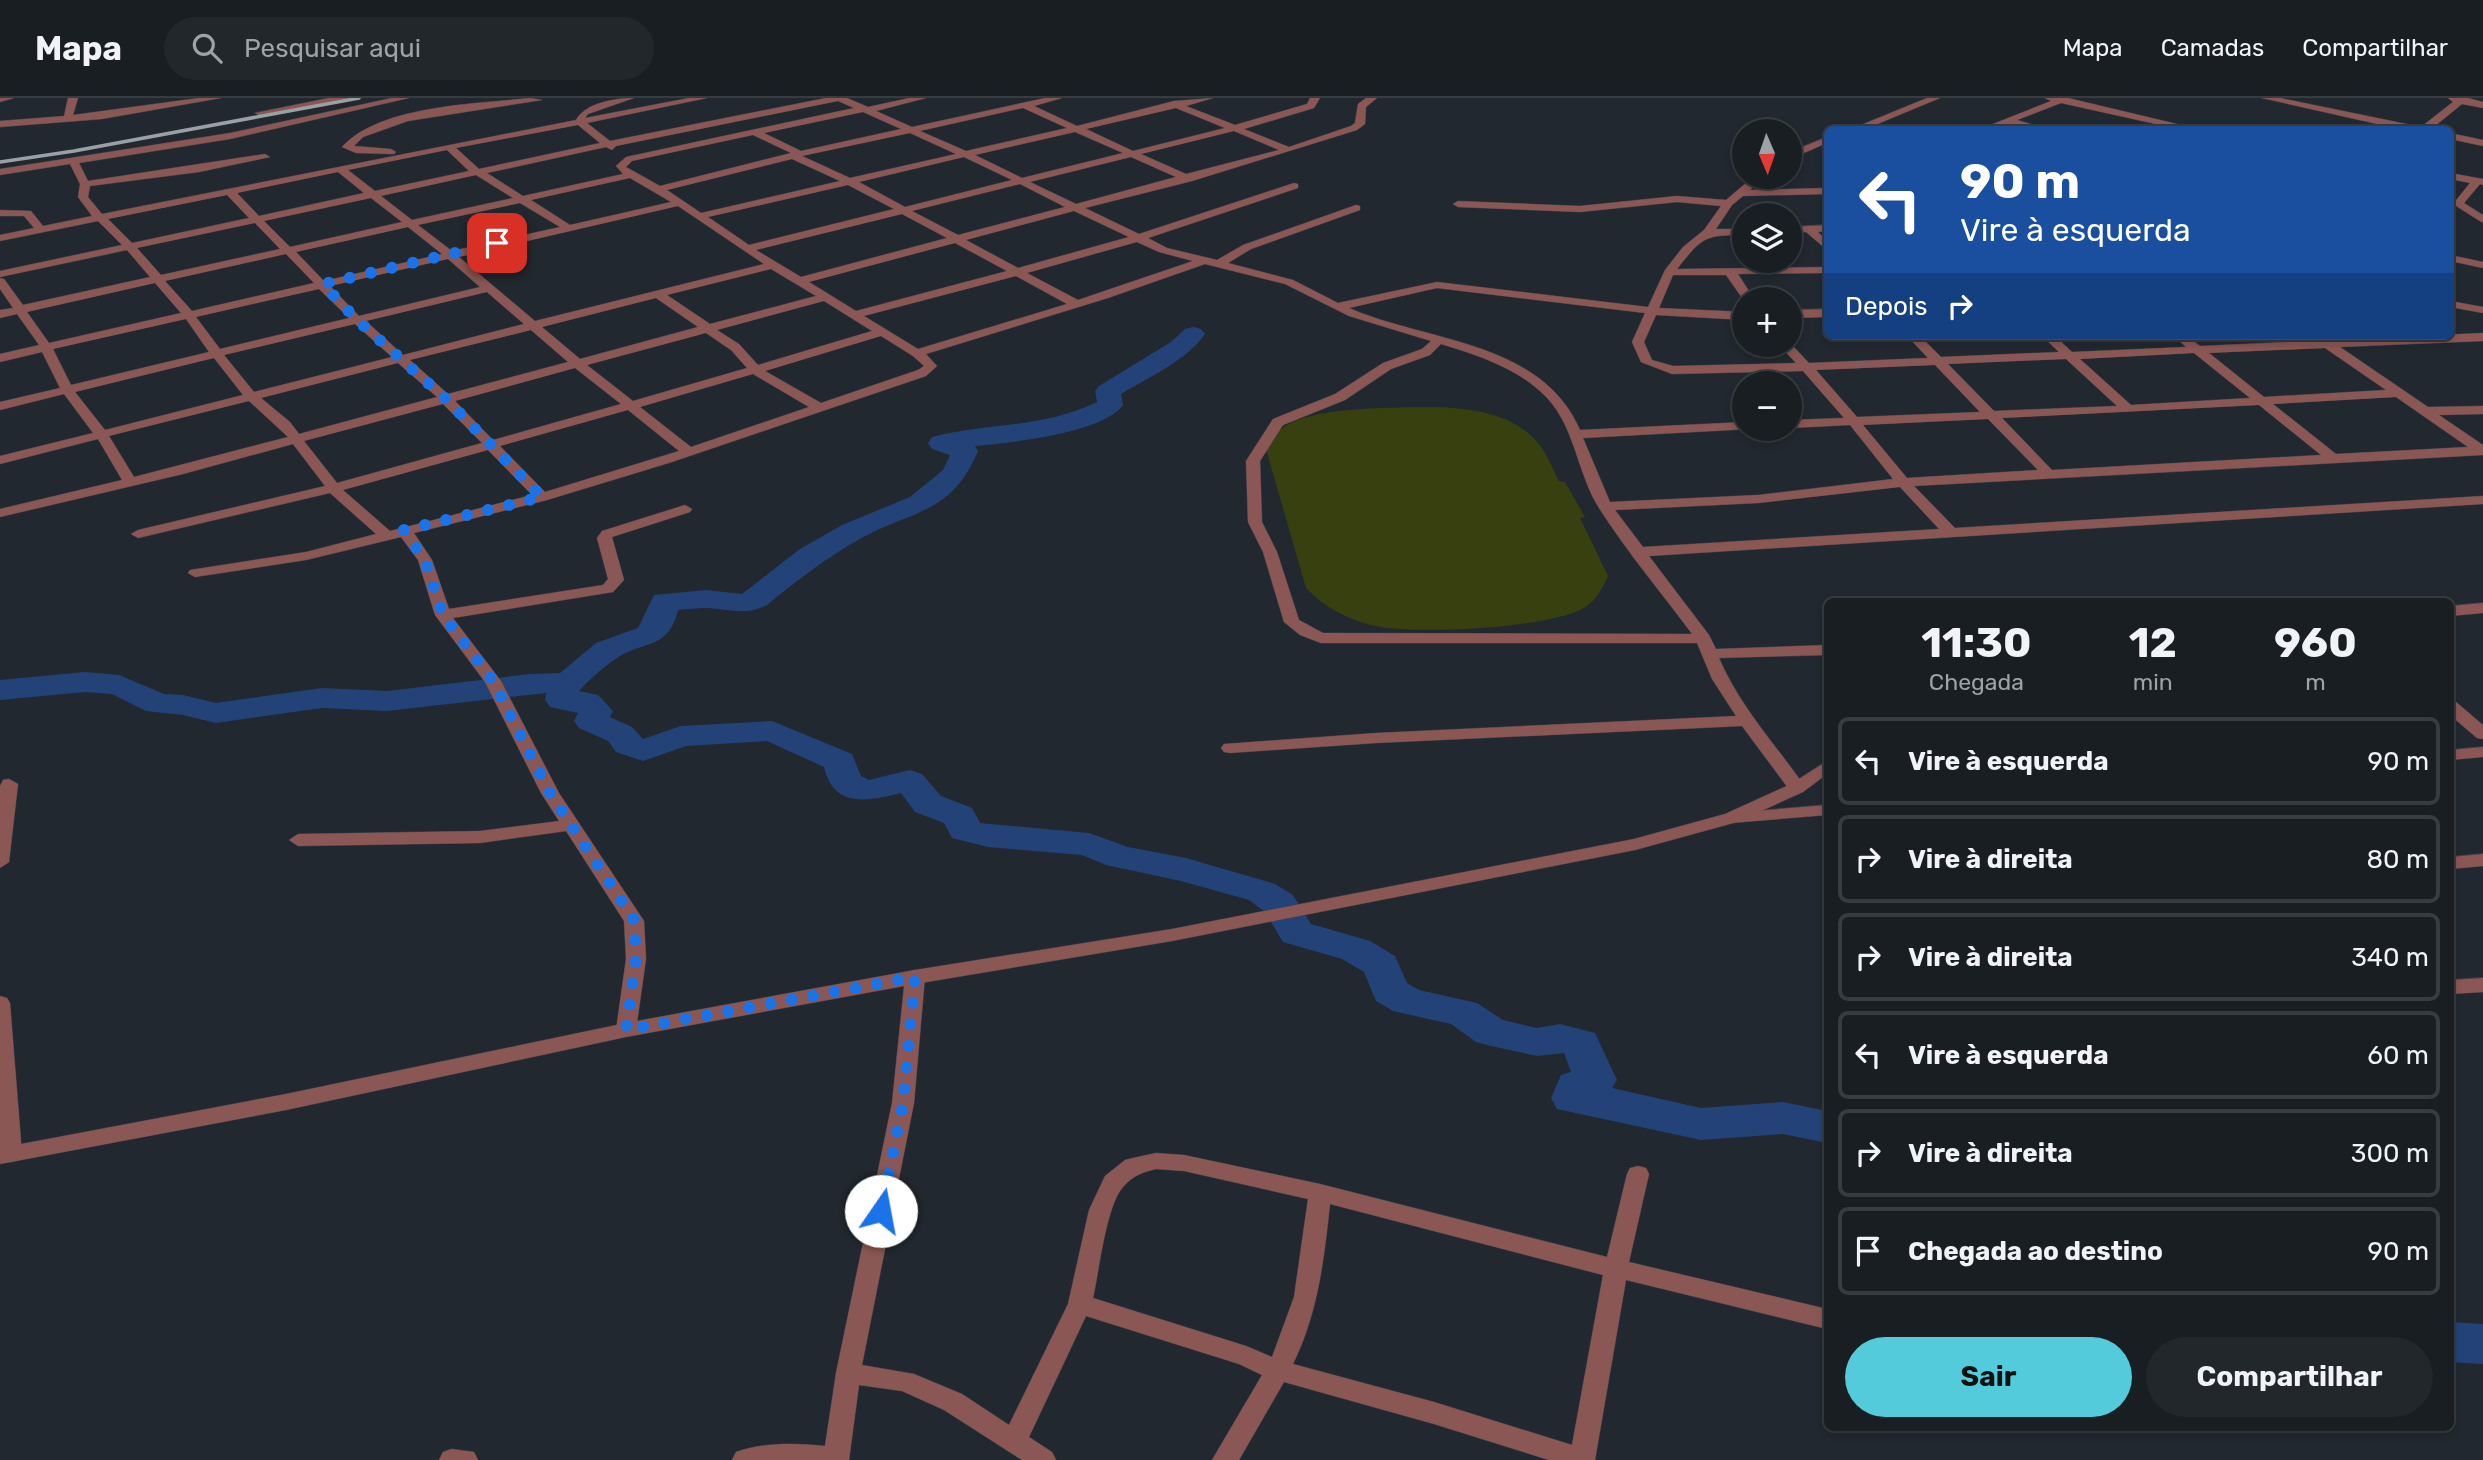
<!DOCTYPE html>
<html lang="pt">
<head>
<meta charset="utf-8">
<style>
  body { margin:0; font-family:Rubik,sans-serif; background:#22272b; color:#f1f3f6; height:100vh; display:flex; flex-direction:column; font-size:26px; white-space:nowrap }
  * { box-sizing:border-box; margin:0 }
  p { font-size:23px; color:#9fa2a6 }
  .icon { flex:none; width:38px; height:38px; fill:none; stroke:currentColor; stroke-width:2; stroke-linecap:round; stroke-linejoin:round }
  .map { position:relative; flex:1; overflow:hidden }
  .panel { position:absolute; left:1824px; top:500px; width:630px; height:833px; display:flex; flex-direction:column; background:#191e23; border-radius:10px; box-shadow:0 4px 10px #0003,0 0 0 2px #373c41 }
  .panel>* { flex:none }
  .top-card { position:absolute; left:1824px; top:28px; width:630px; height:214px; border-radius:10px; box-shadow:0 4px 10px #0003,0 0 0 2px #373c41; background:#1a4fa0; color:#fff; overflow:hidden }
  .needle { width:46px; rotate:178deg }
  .controls { position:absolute; left:1732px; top:21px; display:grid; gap:14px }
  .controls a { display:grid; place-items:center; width:70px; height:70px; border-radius:50%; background:#191e23; box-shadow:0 4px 10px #0003,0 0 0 2px #373c41; font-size:35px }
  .pin { position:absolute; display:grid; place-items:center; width:60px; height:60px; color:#fff; margin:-30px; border-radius:14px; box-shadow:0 4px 10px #0006 }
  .me { position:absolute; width:77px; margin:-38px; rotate:12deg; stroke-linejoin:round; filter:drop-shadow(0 0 5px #0008) }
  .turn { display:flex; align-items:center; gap:24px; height:147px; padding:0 21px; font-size:32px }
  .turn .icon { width:91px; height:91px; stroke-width:2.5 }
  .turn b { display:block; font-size:49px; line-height:60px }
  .then { display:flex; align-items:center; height:66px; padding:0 21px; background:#0003; gap:14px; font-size:26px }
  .eta { display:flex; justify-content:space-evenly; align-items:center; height:119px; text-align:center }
  .eta b { font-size:42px; font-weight:700; line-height:49px }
  .action { display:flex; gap:14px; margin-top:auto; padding:14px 21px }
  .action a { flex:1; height:80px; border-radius:42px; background:#53cbda; color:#111; font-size:28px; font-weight:700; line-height:80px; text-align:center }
  .action a+a { background:#22272b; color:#f1f3f6 }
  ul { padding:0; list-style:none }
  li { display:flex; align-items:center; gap:21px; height:88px; margin:0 14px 10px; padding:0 7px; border:4px solid #373c41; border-radius:10px }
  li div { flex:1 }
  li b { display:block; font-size:26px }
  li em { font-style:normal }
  header { display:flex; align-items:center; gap:42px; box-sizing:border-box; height:98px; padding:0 35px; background:#191e23; border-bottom:2px solid #373c41 }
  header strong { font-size:33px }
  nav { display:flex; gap:38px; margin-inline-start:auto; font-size:24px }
  .search { width:490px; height:63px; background:#22272b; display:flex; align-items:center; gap:18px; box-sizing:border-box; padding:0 24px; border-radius:38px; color:#9fa2a6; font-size:26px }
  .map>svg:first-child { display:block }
  .green { fill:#384010 }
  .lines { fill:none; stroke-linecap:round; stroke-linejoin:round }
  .river { fill:#234378; fill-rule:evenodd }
  .minor-casing { stroke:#3e454b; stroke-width:1 }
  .tertiary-casing { stroke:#3e454b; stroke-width:1 }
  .minor { fill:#8b5754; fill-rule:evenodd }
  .tertiary { fill:#8b5754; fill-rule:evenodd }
  .rail { stroke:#9aa0a5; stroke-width:3.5 }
  .route { stroke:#1a73e8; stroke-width:12; stroke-dasharray:0 21.6 }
</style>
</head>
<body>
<header>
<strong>Mapa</strong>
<div class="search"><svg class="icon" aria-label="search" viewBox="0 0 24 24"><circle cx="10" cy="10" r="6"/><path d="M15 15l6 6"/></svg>Pesquisar aqui</div>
<nav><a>Mapa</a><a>Camadas</a><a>Compartilhar</a></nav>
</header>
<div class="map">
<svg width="2483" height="1362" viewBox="0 0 2483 1362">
  <rect width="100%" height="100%" fill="#21282f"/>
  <!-- green -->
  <path class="green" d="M1434 309C1469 310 1513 315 1537 344 1547 354 1552 371 1559 383L1565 384 1585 419 1580 420 1608 478C1602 491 1596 504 1582 511 1545 530 1423 536 1381 529 1352 524 1326 511 1306 490L1266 351C1270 345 1274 338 1279 333 1306 307 1397 310 1434 309Z"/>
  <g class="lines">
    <!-- river -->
    <path class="river" d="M1193 229 1201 231 1205 236C1186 263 1149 279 1121 296L1123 307C1104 335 1009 345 975 348L978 353C951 418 910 412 858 442 825 461 796 483 767 507 745 518 729 511 706 510 697 510 688 511 678 512 668 553 643 542 617 560 603 569 589 582 579 593L598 597 613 613 610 619 632 629 643 641 681 628 772 623 852 656 861 678 869 682 910 672 922 676 941 698 972 710 980 725 1089 735 1128 749 1186 760 1275 786 1293 797 1311 826 1370 843 1395 858 1407 885 1419 892 1477 905 1503 922 1537 930 1560 926 1595 935 1617 982 1612 990 1701 1010 1783 1004 1827 1013V1045L1783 1036 1701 1042 1557 1011 1551 1000 1561 977 1571 974 1564 955 1537 958 1491 948 1476 944 1451 926 1393 913 1376 903 1364 874 1342 861 1283 844 1265 814 1249 802 1181 783 1106 767 1082 757 988 749 952 740 944 725 915 714 901 695C868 703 834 711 824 669L767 643 686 648 643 663 616 654 608 643 579 630 574 623 578 615 550 609 545 602 546 595 387 613 322 610 216 625 183 617 146 613 112 596 85 594 0 602V582L85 574 119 577 164 596 183 597 216 605 322 590 387 593 530 576 560 575 596 545 638 530 654 497 706 492 742 496 800 451 842 427 910 399 943 372 950 357 932 351 928 345 932 339C987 325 1044 330 1097 304L1095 293 1099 288 1171 244 1185 231Z
      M2450 1224 2483 1226V1266L2450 1264Z"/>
    <!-- minor casing -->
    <g class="minor-casing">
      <path id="minor" d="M0 0H14L0 4Z
        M68 0H78L73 17 199 0H221L102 21 0 29V23L64 18Z
        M329 0H349L260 18 255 15Z
        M392 0H409L230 41 79 65 88 83 265 56 270 59 199 74 90 88 88 99 102 116 576 22C585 5 615 0 634 0L588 16 585 20 689 0H707L587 25 610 43 826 0H847L868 9 909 0H926L876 13 912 29 1045 0H1062L1034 8 1077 28 1174 3 1213 0 1186 8 1235 27 1307 6 1310 0H1320L1314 10 1244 31 1289 49 1351 28 1355 25 1358 6 1366 0H1377L1366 9 1365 26 1357 32 1192 83 1085 110 1139 136 1294 85 1298 86V90L1148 140 1167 150 1217 162 1243 147 1356 107 1360 108V112L1251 151 1228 165 1293 182 1338 205 1437 184 1648 209 1665 172 1683 149 1704 132 1721 108 1677 104 1580 114 1458 109 1453 106 1458 103 1580 108 1677 98 1726 102 1753 79H1764L1750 92 1827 90V96L1743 98 1732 107 1716 131H1745V137C1705 137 1703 138 1677 171L1827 169V175L1738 176 1754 201H1745V204L1726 177H1673L1659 210 1745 214V222L1656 217 1644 244 1652 262 1673 268 1796 265 1779 247 1790 245 1809 265 1928 260 1907 238H1920L1941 259 2059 254 2042 238H2055L2072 254 2186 249 2174 238H2187L2200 248 2483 235V243L2340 249 2428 309 2483 308V316L2439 317 2483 347V357L1914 388 1955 430 2483 398V406L1649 458 1709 537 1716 551 1827 547V557L1719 560C1740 609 1776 647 1806 690L1797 695 1791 694 1742 628 1376 645 1230 655 1224 654 1221 650 1224 646 1376 635 1736 618 1712 581 1697 545H1321L1300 537 1284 524 1263 454 1248 424 1246 363 1273 321 1335 296 1383 265 1422 251 1431 243 1349 218 1285 186 1205 166 1108 200 926 256 937 268 926 278 672 364 547 402 414 435 432 462 449 511 603 487 608 481 597 440 602 433 685 407 692 411 690 414 612 439 624 482 613 494 453 520 501 583 559 695 644 823 646 861 636 932 633 937H619L616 932 626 861 624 823 566 733 480 745 298 748 289 742 298 736 480 733 559 723 541 695 485 584 435 517 418 462 401 439 306 462 195 479 188 475 190 472 306 454 376 436 330 395 138 440 131 436 138 432 325 388 293 346 183 376 0 419V411L122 382 98 341 0 366V358L93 335 64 296 0 312V304L60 290 42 254 0 264V256L39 247 17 216 0 220V212L13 210 0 191V180L4 181 23 207 150 179 127 152 0 179V173L122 147 98 123 0 143V137L34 130 24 118H0V112L31 113 43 128 92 118 78 99 80 86 70 66 0 77V71L230 35ZM838 3 854 10 626 59 616 68 623 76 523 98 487 75 606 49 612 52 616 48ZM1023 10 1067 30 966 53 920 33ZM1176 10 1225 30 1133 53 1086 31ZM863 14 901 31 801 53 764 35ZM578 27 600 45 479 71 456 50ZM1234 33 1279 52 1186 76 1141 56ZM1075 34 1123 55 1022 80 975 57ZM910 35 956 56 850 80 802 58ZM753 37 791 55 660 88 626 69 632 63ZM447 52 469 73 375 93 348 72ZM964 59 1012 82 905 109 859 84ZM1131 59 1176 79 1076 106 1030 84ZM792 61 840 83 701 115 667 92ZM338 74 364 95 259 118 237 95ZM476 77 513 100 412 122 381 98ZM630 80 671 104 570 127 531 102ZM1020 86 1065 109 958 137 912 113ZM848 87 894 111 749 147 708 119ZM227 97 249 120 132 145 108 121ZM371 100 402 124 290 149 264 123ZM520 105 560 129 452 153 418 127ZM678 108 764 166 535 223 459 159ZM1074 113 1129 139 1018 170 966 142ZM902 116 947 140 801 179 756 152ZM255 125 280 151 161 177 137 150ZM408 129 442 156 324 183 296 154ZM1137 144 1159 154 1193 163 1078 202 1027 175ZM955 145 1007 173 856 213 809 184ZM286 156 314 185 192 213 165 183ZM448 161 480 189 359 218 330 188ZM771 171 816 198 710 226 667 197ZM1016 178 1067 206 918 251 864 218ZM155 185 181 215 49 245 27 214ZM1437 190 1645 215 1632 244 1641 264 1672 276 1803 273 1844 320 1790 322V330L1850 327 1893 381 1758 397 1610 404 1583 340 1750 331H1745V324L1580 332C1541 242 1426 244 1349 210ZM319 191 349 220 220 251 196 219ZM487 194 524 226 403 257 366 223ZM656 200 698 229 580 261 542 229ZM824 203 872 233 758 267 739 246 717 232ZM186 221 209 254 71 287 53 251ZM355 226 392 259 254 294 224 257ZM531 232 568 264 448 296 410 262ZM706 235 731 252 747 270 633 303 587 267ZM881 238 913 258 924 268 918 272 821 305 765 273ZM1441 246C1485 259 1540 278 1562 321 1577 349 1582 383 1599 410 1627 454 1661 494 1692 536L1323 535 1299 522 1277 454 1262 424 1260 363 1283 327 1345 302 1391 271 1430 257ZM2325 250 2386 292 2264 299 2209 255ZM2194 255 2250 300 2131 307 2080 261ZM214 260 243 297 105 332 75 294ZM2066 261 2117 308 1994 313 1948 266ZM398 265 437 299 299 336 290 324 261 300ZM1935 267 1980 314 1857 319 1816 272ZM575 270 621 306 493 342 455 303ZM753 276 809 309 691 349 640 309ZM2396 299 2468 349 2336 356 2273 306ZM249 303 288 339 134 379 109 338ZM443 306 482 345 337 385 304 343ZM2259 307 2321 357 2052 372 2002 320ZM628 312 679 353 545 394 500 348ZM1988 321 2038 372 1907 380 1863 327ZM488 352 532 397 390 433 343 392ZM1900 389 1939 431 1643 449 1615 412 1758 405Z
        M530 0 542 2 408 23 363 39 354 48 391 51 396 54 394 56 356 55 342 49C380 7 477 6 530 0Z
        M1927 0H1940L1863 32H1849Z
        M2045 0H2068L2202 32H2183L2061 5 2017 22 2051 32C2039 32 2015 25 2006 26 1995 28 1989 32 1978 32L2051 3Z
        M2262 0H2280L2421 29 2453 4 2448 0H2468L2483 4V10L2462 6 2430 32H2404Z
        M2450 35 2483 42V48L2450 41Z
        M1827 39V45L1790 61V54Z
        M2450 75 2483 81V87L2480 86 2464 105 2483 117V125L2453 106 2470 85 2450 81Z
        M1827 127V133L1818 134 1827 143V152L1806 134 1790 135V129Z
        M2450 157 2483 164V170L2450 163Z
        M2450 203 2483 209V215L2450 209Z
        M1827 211V219L1790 220V212Z
        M2450 603 2456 604 2483 627V641L2477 640 2450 617Z
        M2483 649V659L2450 662V652Z
        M9 681 18 686 9 764 0 770V688L3 682Z
        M1827 707V717L1731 725 1722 720 1731 715Z
        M2483 756V768L2450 771V759Z
        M915 872 922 874 925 879 914 1005 862 1267 914 1276 962 1296 1009 1327 1068 1206 1089 1112 1105 1078 1125 1062 1133 1060 1156 1055 1184 1057 1320 1086 1607 1159 1627 1076 1630 1070 1638 1068 1646 1070 1649 1076 1629 1164 1827 1211V1231L1626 1182 1595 1362H1549L1434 1326 1284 1284 1239 1362H1212L1262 1277 1239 1266 1086 1218 1029 1339 1052 1354 1056 1362H1022L944 1312 902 1293 859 1287 849 1362H732L736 1354C764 1344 796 1345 825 1348L836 1275 892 1005 905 879 908 874ZM1156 1071 1184 1073 1308 1101 1294 1199 1272 1259 1246 1248 1093 1200C1099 1174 1106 1108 1123 1089 1132 1078 1143 1074 1156 1071ZM1330 1106 1603 1177 1572 1347 1434 1304 1293 1266C1318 1215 1324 1162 1330 1106Z
        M2483 880V894L2450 896V882Z
        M0 898 7 900 10 905 22 1056 19 1062 11 1064 3 1062 0 1056Z
        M452 1351 474 1354 478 1362H439L443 1354Z"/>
    </g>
    <!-- tertiary casing -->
    <g class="tertiary-casing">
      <path id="tertiary" d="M2483 505V515L2450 518V508Z
        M1827 663V676L1803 694 1737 724 1635 752 1172 843 915 886 626 939 286 1012 0 1066V1050L286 996 626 925 915 872 1172 831 1634 741 1725 716 1791 686Z"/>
    </g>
    <!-- minor -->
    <use href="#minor" class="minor"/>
    <!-- tertiary -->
    <use href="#tertiary" class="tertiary"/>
    <!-- rail -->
    <path class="rail" d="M0 64 74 53 359 0"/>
  </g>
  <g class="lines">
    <!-- route -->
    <path class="route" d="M497 145 323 186 356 221 446 301 542 399 404 432 425 463 443 517 493 583 550 695 634 822 636 860 626 932 915 879 903 1005 881 1113"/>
  </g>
</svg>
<div class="controls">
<a><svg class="needle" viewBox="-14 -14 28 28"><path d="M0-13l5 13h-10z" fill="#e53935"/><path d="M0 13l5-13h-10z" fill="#9fa2a6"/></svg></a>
<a><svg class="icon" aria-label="layers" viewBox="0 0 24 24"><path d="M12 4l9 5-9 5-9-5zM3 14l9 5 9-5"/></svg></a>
<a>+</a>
<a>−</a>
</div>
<div class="pin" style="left:497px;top:145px;background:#d93025"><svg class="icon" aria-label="arrive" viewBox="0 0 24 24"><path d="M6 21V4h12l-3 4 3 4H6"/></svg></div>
<svg class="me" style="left:881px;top:1113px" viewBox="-20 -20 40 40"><circle r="19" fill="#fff"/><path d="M0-13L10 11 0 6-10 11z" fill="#1a73e8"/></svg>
<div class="top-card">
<div class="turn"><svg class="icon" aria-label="left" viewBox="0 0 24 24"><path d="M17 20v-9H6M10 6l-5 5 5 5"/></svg><div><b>90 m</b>Vire à esquerda</div></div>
<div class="then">Depois<svg class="icon" aria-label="right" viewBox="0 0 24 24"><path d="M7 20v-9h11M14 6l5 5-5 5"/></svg></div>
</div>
<section class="panel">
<div class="eta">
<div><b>11:30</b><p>Chegada</p></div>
<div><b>12</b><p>min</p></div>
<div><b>960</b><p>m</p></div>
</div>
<ul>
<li><svg class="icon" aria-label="left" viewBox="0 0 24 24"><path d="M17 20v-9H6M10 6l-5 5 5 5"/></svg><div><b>Vire à esquerda</b></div><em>90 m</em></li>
<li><svg class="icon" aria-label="right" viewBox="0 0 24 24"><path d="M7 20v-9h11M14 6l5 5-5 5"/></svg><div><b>Vire à direita</b></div><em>80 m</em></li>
<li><svg class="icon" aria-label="right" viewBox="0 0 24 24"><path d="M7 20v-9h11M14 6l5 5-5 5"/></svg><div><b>Vire à direita</b></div><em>340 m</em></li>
<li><svg class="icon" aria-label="left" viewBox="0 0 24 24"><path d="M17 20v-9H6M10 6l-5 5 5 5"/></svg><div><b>Vire à esquerda</b></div><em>60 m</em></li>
<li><svg class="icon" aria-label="right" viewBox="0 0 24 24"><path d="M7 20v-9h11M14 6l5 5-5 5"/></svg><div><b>Vire à direita</b></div><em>300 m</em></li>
<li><svg class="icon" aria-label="arrive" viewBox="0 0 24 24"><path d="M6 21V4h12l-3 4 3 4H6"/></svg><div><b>Chegada ao destino</b></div><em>90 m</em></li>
</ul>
<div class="action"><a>Sair</a><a>Compartilhar</a></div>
</section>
</div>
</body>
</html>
